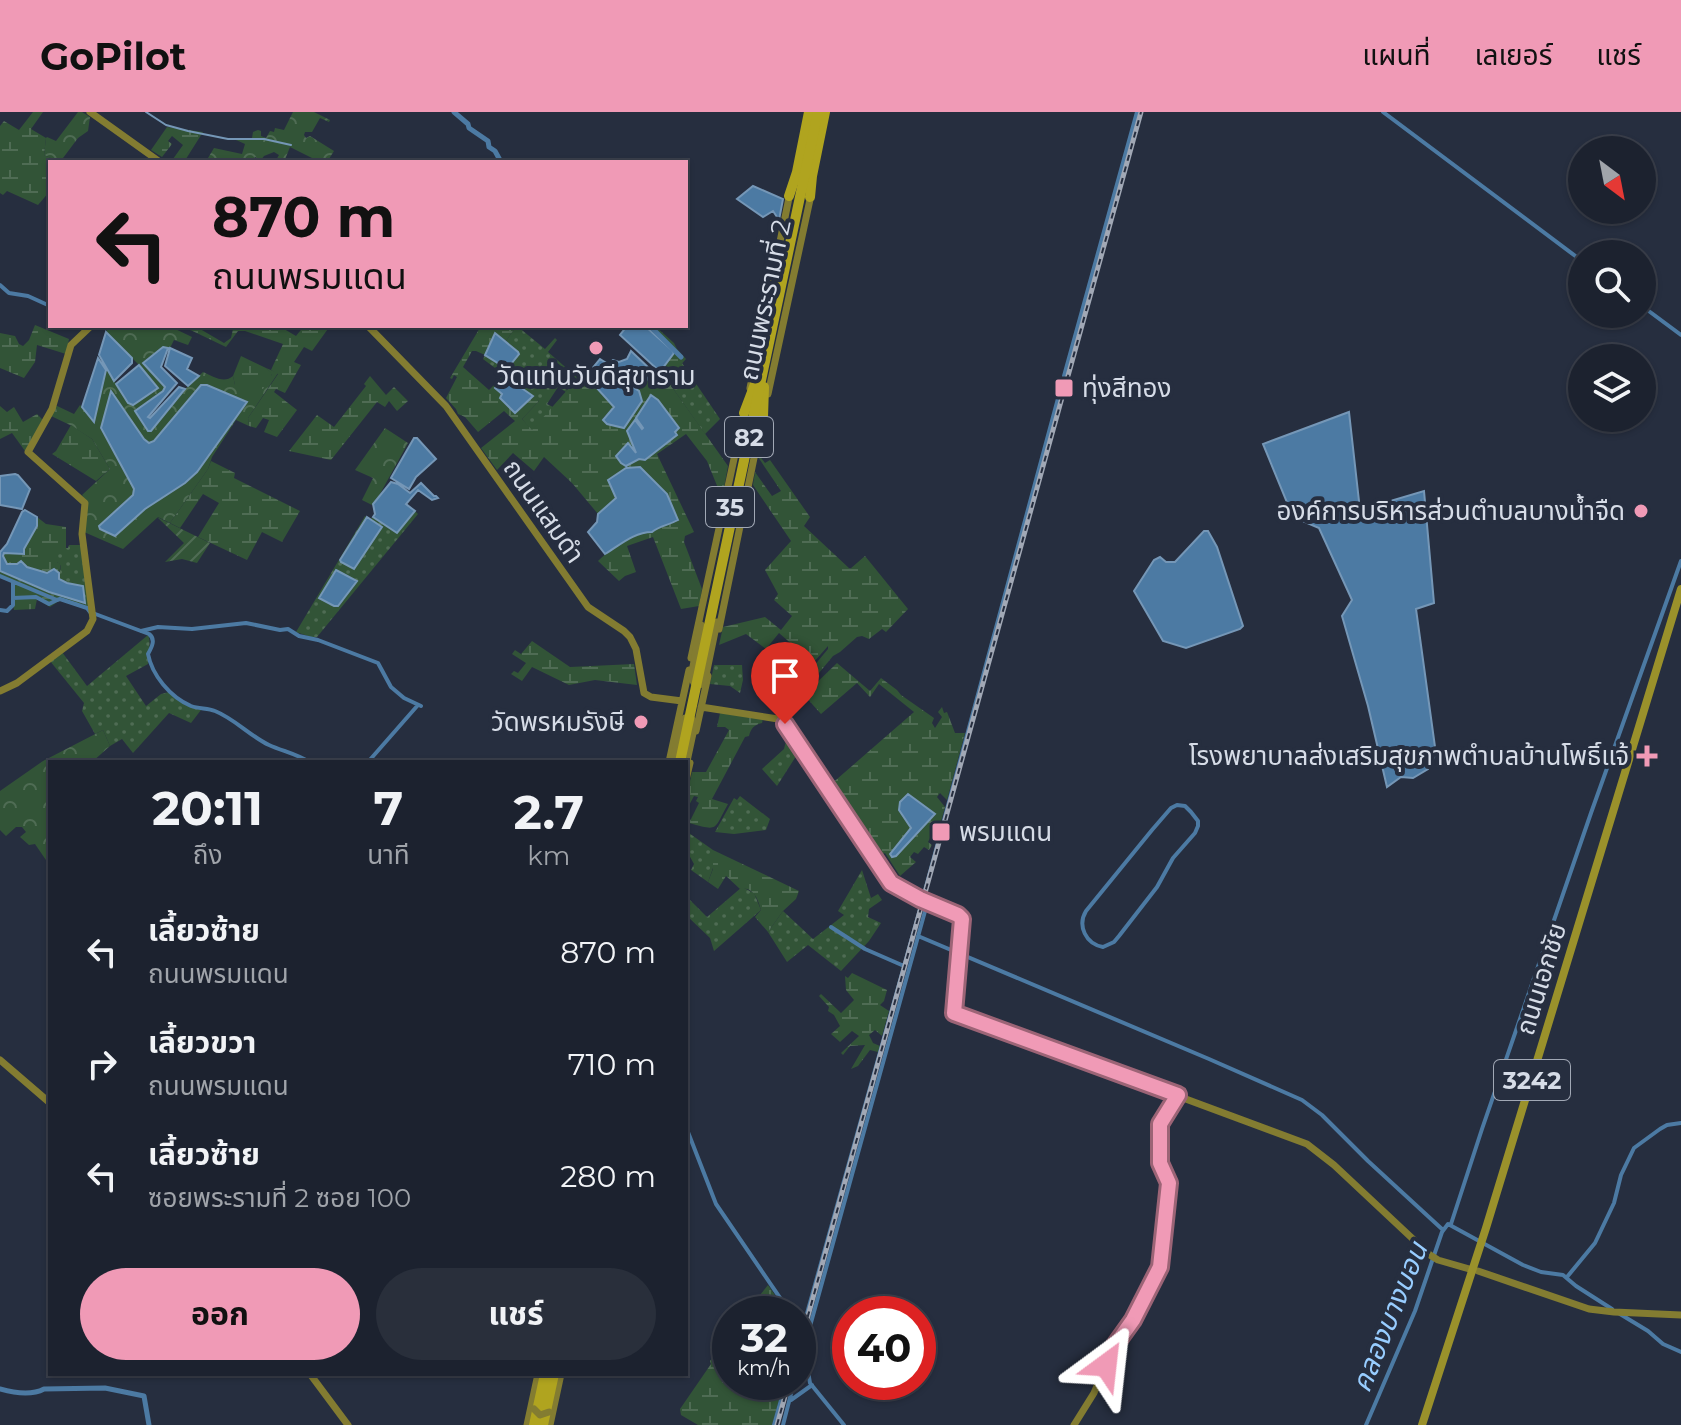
<!DOCTYPE html>
<html lang="th">
<head>
<meta charset="utf-8">
<style>
  body { margin:0; font-family:Montserrat,"Noto Sans Thai",sans-serif; background:#292f3b; color:#f1f3f6; height:100vh; display:flex; flex-direction:column; font-size:30px; white-space:nowrap }
  * { box-sizing:border-box; margin:0 }
  p { font-size:26px; color:#a0a4aa }
  .icon { flex:none; width:44px; height:44px; fill:none; stroke:currentColor; stroke-width:2; stroke-linecap:round; stroke-linejoin:round }
  .map { position:relative; flex:1; overflow:hidden }
  .panel { position:absolute; left:48px; top:648px; width:640px; height:616px; display:flex; flex-direction:column; background:#1c222f; border-radius:0px; box-shadow:0 2px 6px #0004,0 0 0 2px #3a3f4b }
  .panel>* { flex:none }
  .guide { position:absolute; left:48px; top:48px; width:640px; height:168px; border-radius:0px; box-shadow:0 2px 6px #0004,0 0 0 2px #3a3f4b; background:#f09ab6; color:#111; overflow:hidden }
  .needle { width:52px; rotate:148deg }
  .controls { position:absolute; left:1568px; top:24px; display:grid; gap:16px }
  .controls a { display:grid; place-items:center; width:88px; height:88px; border-radius:50%; background:#1c222f; box-shadow:0 2px 6px #0004,0 0 0 2px #3a3f4b; font-size:40px }
  .speed { position:absolute; left:712px; top:1184px; display:flex; gap:16px; font-size:40px; font-weight:700; text-align:center }
  .speed>* { display:grid; place-content:center; width:104px; height:104px; border-radius:50%; background:#1c222f; box-shadow:0 2px 6px #0004,0 0 0 2px #3a3f4b; line-height:1 }
  .speed small { font-size:20px; font-weight:400 }
  .speed .limit { border:12px solid #d22; background:#fff; color:#111 }
  .pin { position:absolute; display:grid; place-items:center; width:68px; height:68px; color:#fff; margin:-82px -34px; border-radius:50% 50% 50% 0; rotate:-45deg; box-shadow:0 0 8px #0007 }
  .pin .icon { rotate:45deg }
  .me { position:absolute; width:88px; margin:-44px; rotate:30deg; stroke-linejoin:round; filter:drop-shadow(0 0 6px #0008) }
  .turn { display:flex; align-items:center; gap:28px; height:168px; padding:0 32px; font-size:36px }
  .turn .icon { width:104px; height:104px; stroke-width:2.5 }
  .turn b { display:block; font-size:56px; line-height:68px }
  .eta { display:flex; justify-content:space-evenly; align-items:center; height:136px; text-align:center }
  .eta b { font-size:48px; font-weight:700; line-height:56px }
  .action { display:flex; gap:16px; margin-top:auto; padding:16px 32px }
  .action a { flex:1; height:92px; border-radius:48px; background:#f09ab6; color:#111; font-size:32px; font-weight:700; line-height:92px; text-align:center }
  .action a+a { background:#292f3b; color:#f1f3f6 }
  ul { padding:0; list-style:none }
  li { display:flex; align-items:center; gap:24px; height:112px; padding:0 32px }
  li div { flex:1 }
  li b { display:block; font-size:30px }
  li em { font-style:normal }
  header { display:flex; align-items:center; gap:48px; box-sizing:border-box; height:112px; padding:0 40px; background:#f09ab6; color:#111 }
  header strong { font-size:38px }
  nav { display:flex; gap:44px; margin-inline-start:auto; font-size:28px }
  .map>svg:first-child { display:block }
  .grass { fill:url(#grass-dots) }
  .forest { fill:url(#forest-crowns); fill-rule:evenodd }
  .wetland { fill:url(#wetland-marsh); fill-rule:evenodd }
  .garden { fill:url(#garden-furrows) }
  .water { fill:#4c7aa3; stroke:#7597b7; stroke-width:2 }
  .lines { fill:none; stroke-linecap:round; stroke-linejoin:round }
  .stream { stroke:#7597b7; stroke-width:2 }
  .canal { stroke:#4c7aa3; stroke-width:4 }
  .river { stroke:#4c7aa3; stroke-width:5 }
  .secondary { stroke:#837c31; stroke-width:7 }
  .primary { stroke:#9a912b; stroke-width:8 }
  .highway { stroke:#b0a41f; stroke-width:10 }
  .rail-casing { stroke:#a1a8b5; stroke-width:5 }
  .rail { stroke:#262e3f; stroke-width:2; stroke-dasharray:6; stroke-linecap:butt }
  .secondary-bridge { stroke:#837c31; stroke-width:7 }
  .highway-bridge { stroke:#b0a41f; stroke-width:10 }
  .route-casing { stroke:#9c6476; stroke-width:20 }
  .route { stroke:#f09ab6; stroke-width:14 }
  .poi-dot { fill:#f09ab6; stroke:#262e3f; stroke-width:3 }
  .labels { text-anchor:middle; dominant-baseline:central; stroke-width:8; stroke-linejoin:round; paint-order:stroke }
  .shield { fill:#262e3f; stroke:#a1a8b5; stroke-width:2 }
  .shield-label { font-size:24px; font-weight:bold; fill:#d6dce7 }
  .street-label { font-size:26px; fill:#d6dce7; stroke:#262e3f }
  .poi-label { font-size:26px; fill:#d6dce7; stroke:#262e3f; text-anchor:end }
  .water-label { font-size:28px; font-style:italic; fill:#98cdff; stroke:#262e3f }
</style>
</head>
<body>
<header>
<strong>GoPilot</strong>
<nav><a>แผนที่</a><a>เลเยอร์</a><a>แชร์</a></nav>
</header>
<div class="map">
<svg width="1681" height="1313" viewBox="0 0 1681 1313">
  <defs>
    <pattern id="grass-dots" width="8" height="8" patternUnits="userSpaceOnUse" patternTransform="scale(2)"><rect width="8" height="8" fill="#325437"/><path d="M2 2h.1M6 6h.1" fill="none" stroke="#4f6c54" stroke-width="1.8" stroke-linecap="round"/></pattern>
    <pattern id="forest-crowns" width="20" height="18" patternUnits="userSpaceOnUse" patternTransform="scale(2)"><rect width="20" height="18" fill="#325437"/><path d="M2 6a3 3 0 1 1 6 0M12 15a3 3 0 1 1 6 0" fill="none" stroke="#4f6c54"/></pattern>
    <pattern id="wetland-marsh" width="20" height="14" patternUnits="userSpaceOnUse" patternTransform="scale(2)"><rect width="20" height="14" fill="#325437"/><path d="M1 5h8M5 5V1M11 12h8M15 12V8" fill="none" stroke="#4f6c54"/></pattern>
    <pattern id="garden-furrows" width="10" height="10" patternUnits="userSpaceOnUse" patternTransform="scale(2)"><rect width="10" height="10" fill="#325437"/><path d="M-1 1l2-2M0 10L10 0M9 11l2-2" fill="none" stroke="#4f6c54"/></pattern>
  </defs>
  <rect width="100%" height="100%" fill="#262e3f"/>
  <!-- grass -->
  <path class="grass" d="M514 214H517L545 237 555 226 557 228 548 240 578 266 577 267 555 249 546 260 567 278 566 280 558 275 547 292 553 295 532 319 522 307 539 289 483 247 485 243 504 256 518 240 506 229 515 216Z
    M682 251 720 307 705 322 667 268Z
    M415 399 418 402 317 525H311L296 520 365 404 370 407 373 405 397 421Z
    M69 433H81L90 496 60 486H56L0 463V459L49 480 84 491 82 474 67 471 59 467 58 462 60 459 61 453 57 450V436H68Z
    M148 523C152 531 147 542 148 552L126 564 146 594 161 582 169 580 185 593 201 598 191 611 169 601 133 641 122 627 110 634 103 618 95 622 82 599 84 591 50 549 62 540 87 574Z
    M714 553H742L743 568 740 581 730 574 710 572Z
    M788 621 800 638 777 674 762 657 784 637Z
    M740 684 770 707 766 718 734 722 715 720 734 686 737 688Z
    M686 719 713 738V756L708 770 691 758 694 752 689 743 686 742Z
    M862 758 871 786 878 782 882 788 869 797 868 805 881 811 869 829 841 859 808 833 787 850 768 820 783 799 813 827 844 803 838 799Z
    M742 775 754 781 761 798 714 839 710 826 686 803V784L707 805Z"/>
  <!-- forest -->
  <path class="forest" d="M78 0H82L90 5 88 19 78 26 60 50 44 43 46 26 47 25 56 29Z
    M293 0H314L330 8 329 10 320 6 312 20H305L304 23 306 26 310 24 334 39 327 50H311L312 46 290 35 284 50H275L279 43 274 40 264 44 261 48 255 45 252 50H217L208 46 214 36 242 42 245 32 234 27 252 26 253 20 258 18 261 19V24L266 26 270 19 274 20 275 16 284 18Z
    M109 214 152 216 169 214 192 225 188 233 174 228 170 236 163 235 143 250 165 275 163 279 135 298 151 318 187 275 203 260C212 264 224 272 233 264L235 273 272 263 266 256 278 261 248 306 249 314 236 308 212 345 208 357 170 411 158 405 123 437 84 420 87 390 82 383 110 357 92 327 70 313 51 304 55 293 74 302 80 293 94 309 106 255 128 291 133 293 142 256 106 220ZM207 273 246 290 197 360 185 371 145 397 115 424 99 414 133 383 134 377 101 316 111 280 144 327 149 331 154 329Z
    M385 316 408 331 375 391 372 393 362 388 373 366 355 358Z
    M103 618 110 634 92 650H50V748L48 751 35 732 29 733 20 725 26 720 22 715H16L6 724 0 718V679L43 649Z"/>
  <!-- wetland -->
  <path class="wetland" d="M33 0H43L31 17 46 26 44 43 60 50H50V79L38 93 7 79 3 83 0 81V14L4 9 19 18Z
    M167 15 203 20 184 50H178L173 47 183 33 172 24 168 29 172 32 162 45 151 38Z
    M35 213 69 227 66 242 37 233 35 250 24 266 0 256V221L15 224 19 232 23 234 29 228Z
    M182 214H195L224 231 231 226 233 217 230 214H279L296 224 304 214H330L312 239 304 235 294 250 301 253 285 281 276 277 274 280 297 298 277 325 264 320 269 308 263 306 256 316 249 314 248 306 278 262 271 258 283 232 245 219H238L226 235Z
    M481 214H514L515 216 506 229 496 221 494 222 485 243 476 239H472L463 255 489 278 505 262 521 272 539 289 522 307 532 318 583 260 614 295 603 306 608 312 625 272 650 263 652 259 662 257 672 238 645 214H655L674 231 677 237 686 247 667 268 728 354 722 386 707 349 686 322 657 342 694 420 685 424 684 430 702 477 699 494 681 497 653 425 627 434 636 460 625 464 619 469 598 449C608 439 623 429 635 423 649 416 664 416 678 408L667 382 626 356 609 367 616 386 598 402 572 371 544 345 534 359 513 341 497 358 481 336 515 309 504 299 478 320 465 305 458 302 456 297 446 286 457 265 454 263 452 267 450 266ZM635 308 642 317 644 316 638 309 675 325 652 343 637 342 629 324Z
    M241 244 266 256 272 262 260 282 235 273 233 264Z
    M370 264 386 283 394 275 408 289 397 299 389 289 385 295 377 290 331 348 289 339 317 303 334 315 366 274 364 272Z
    M0 294 7 300 14 295 23 310 37 302 43 308 25 339 12 321 0 327Z
    M71 313 92 327 110 357 96 369 52 342 56 339Z
    M759 343 765 351 770 348 810 405 804 414 850 457 865 444 908 497 886 520 882 517 869 527 862 524 857 525 840 540 833 544 804 579 798 573 828 537V534L790 577 789 575 811 549 779 521 766 537 746 522 719 533 723 515 765 505 781 518 792 504 774 488 778 482 765 458 791 429 753 373 755 360 772 384 781 379 758 345Z
    M211 349 235 361 234 366 300 399 282 430 262 420 247 448 198 425 219 391 203 382 180 416 170 411 208 357Z
    M37 405 46 412 66 415V436L57 437V450L61 452 59 461 54 457 47 461C39 460 29 458 24 451L7 452 3 444 4 440 24 442V438L37 414Z
    M13 469 56 486H60L59 489 50 495 37 487 35 497 14 498 12 488Z
    M532 529 570 555 634 552 637 573 595 568 569 573 532 555 522 569 511 562 514 559 518 561 526 551 512 542 515 538 521 542Z
    M837 551 870 579 881 566 897 578 901 583 934 606 932 611 935 616 942 605 938 600 942 595 944 601 947 600 955 621H965L947 688 940 681 937 685 945 695 936 728 930 726 928 730 932 733 929 738 924 735 918 742 914 740 910 745 916 750 900 764 885 741 877 745 829 674 914 600 879 572 870 585 857 571 821 602 804 583ZM908 683 935 702 896 744 892 745 890 741 911 716 899 698Z
    M720 601 763 607 762 611C754 613 751 616 749 624L745 625 712 687 728 692C713 719 719 719 689 711L699 691 696 689 698 685 694 684 686 699V687L692 660H706L729 618 725 615H717Z
    M713 738 799 779 796 787 783 799 768 820 755 805 761 798C758 787 753 774 740 777L726 764 718 777 708 770 713 757Z
    M852 861 887 878 884 889 880 893 889 899 882 924 875 918 869 923 873 931 880 934 878 940 870 938 858 954 851 957 865 933 850 934 843 943 841 941 859 924 852 919 840 930 831 922 840 914 834 903 828 899 829 895 819 884 821 882 841 901 854 888 846 878 845 864 848 866Z
    M768 1173 788 1202H745Z
    M730 1222V1270H784L772 1313H698L681 1303 680 1297 711 1252 710 1249Z"/>
  <!-- garden -->
  <path class="garden" d="M157 405 210 431 197 451 182 447 165 450 184 431Z"/>
  <!-- water -->
  <path class="water" d="M753 74 783 87 779 108 773 99 763 105 737 87Z
    M627 214H645L672 238 674 241 662 257 658 258 620 223Z
    M106 220 132 246V251L114 269 99 243Z
    M495 221 518 240 519 242 507 257 485 243Z
    M163 235 168 236 161 255 177 271 148 305 150 306 179 275 185 277 151 319H148L135 299 163 279 165 275 143 251Z
    M170 236 192 246 187 257 199 264 188 274 165 254Z
    M631 239 652 259 645 271H626L639 279 642 289 624 316 607 312 603 308 614 295 586 264 600 247 608 252 613 248 619 250 627 247Z
    M98 246 106 258 94 310 82 295Z
    M139 253 158 276 133 293 128 291 116 272Z
    M506 265 533 284 515 301 500 286 502 282 495 276Z
    M201 273H207L247 290 197 360 185 371 145 397 115 424 100 417 99 414 133 383 134 377 101 316 111 279 144 327 149 331 154 329Z
    M651 283 658 288 679 316 675 320 677 323 645 348 639 347 626 354 621 351 616 344 628 331 636 341 627 319 635 308 642 317 643 316 636 306Z
    M1349 300 1360 398 1424 379 1434 491 1416 497 1436 642 1428 657 1413 666 1401 665 1387 675 1368 594 1342 504 1352 488 1319 416 1293 405 1263 332Z
    M414 326H417L436 347 416 365 409 377 391 366Z
    M640 355 667 382 678 408C669 413 659 414 652 420 634 420 620 433 605 442L588 420 597 410 598 402 616 386 608 368 626 356Z
    M15 362 18 363 30 377 22 397 0 393V364Z
    M391 370 398 372 410 381 421 371 434 384H436L438 386 432 388 418 378 406 392 415 399 397 421 373 405 375 402 373 392Z
    M25 398 37 405V414L24 437V442L4 441 3 444 7 452H17L21 449 27 455 47 461 54 457 59 461V467L67 471 83 474 85 491 49 480 0 459V440L7 432 22 400Z
    M367 405 382 415 354 457 341 450 340 448Z
    M1204 419H1208L1217 435 1243 514 1240 517 1186 536 1163 529 1134 479 1154 448 1160 445 1166 450H1175Z
    M336 458 357 469 338 494H334L319 486Z
    M908 682 935 702 896 744 892 745 890 742 911 716 899 698 900 690Z"/>
  <g class="lines">
    <!-- stream -->
    <path class="stream" d="M146 0 166 13 188 19 228 27H264L291 33"/>
    <!-- canal -->
    <path class="canal" d="M1383 0 1582 149
      M0 173 9 181 28 184 50 194
      M1642 194 1681 223
      M100 214 103 216 107 214
      M1064 264 1137 0
      M0 464 57 488 60 487 87 496 90 500 149 522C156 527 152 535 148 542 152 563 170 585 191 594 199 597 208 596 215 599 235 607 250 624 269 633 282 639 297 642 309 650
      M13 470V486
      M0 498 7 499 13 493V486L36 485 49 492 57 488
      M141 519 158 515 192 517 246 511 280 518 288 517 299 524 318 528 378 551 391 575 404 586 421 594
      M368 650 418 593
      M1177 693 1185 694 1191 700 1198 709V714L1195 721 1173 746 1157 775 1119 824 1114 830 1103 835C1086 832 1077 814 1086 799L1152 718 1171 696Z
      M923 786 1063 268
      M831 815 865 837 904 854
      M918 824 1209 947 1302 988 1322 1003 1368 1049 1443 1118
      M686 1015 716 1092 791 1202
      M1451 1112 1482 1017 1591 701 1681 449
      M1567 1165 1595 1131 1614 1091 1621 1063 1634 1036 1660 1017 1667 1013 1681 1011
      M1620 1202 1648 1219 1663 1232 1681 1240
      M798 1227 806 1205 922 790
      M798 1257 805 1232
      M791 1288 812 1273
      M774 1313 786 1270
      M783 1313 794 1270
      M844 1313 810 1271 806 1247 807 1225 927 792
      M1366 1313 1415 1199 1442 1120 1448 1112 1523 1153 1541 1160 1563 1163 1576 1174 1612 1197"/>
    <!-- river -->
    <path class="river" d="M454 0 468 12 469 16 488 29 489 35 495 39 501 50
      M650 214 681 245
      M0 1277C14 1281 31 1284 44 1277L105 1276 144 1284 149 1313"/>
    <!-- secondary -->
    <path class="secondary" d="M90 0 160 50
      M368 214 446 294 588 495 624 519 630 525 636 537 644 581 651 585 682 589
      M750 276 790 81
      M768 282 811 83
      M719 517 763 302
      M691 546 745 296
      M0 579 17 571 87 519 93 507 82 422 85 391 28 340 52 297 71 233 91 214
      M701 595 778 607 783 610 891 771 960 805 962 811 954 901 1307 1032 1334 1053 1430 1143 1438 1148 1473 1158
      M696 619 708 564
      M669 650 689 558
      M686 668 690 651
      M0 948 50 991
      M1478 1159 1589 1197 1614 1200 1681 1203
      M310 1262 348 1313
      M527 1313 538 1262
      M550 1313 561 1262
      M1074 1313 1094 1281 1110 1243 1131 1212 1158 1161 1169 1071 1160 1051V1012L1164 1003 1178 983"/>
    <!-- primary -->
    <path class="primary" d="M1422 1313 1486 1116 1681 477"/>
    <!-- highway -->
    <path class="highway" d="M789 84 797 60 809 0
      M810 85 812 64 825 0
      M744 301 755 272
      M763 305 764 275
      M534 1313 545 1262
      M543 1313 554 1262"/>
    <!-- rail casing -->
    <g class="rail-casing">
      <path id="rail" d="M798 1240 1141 0
        M777 1313 789 1270"/>
    </g>
    <!-- rail -->
    <use href="#rail" class="rail"/>
    <!-- secondary-bridge -->
    <path class="secondary-bridge" d="M701 513 691 565 694 571C698 574 703 573 705 568L717 510
      M673 650 681 610 685 606H691L695 612 686 654
      M534 1297 540 1303 549 1300"/>
    <!-- highway-bridge -->
    <path class="highway-bridge" d="M680 650 818 0"/>
  </g>
  <g class="lines">
    <!-- route casing -->
    <g class="route-casing">
      <path id="route" d="M785 612 891 771 920 787 958 803 962 807 954 901 1178 983 1160 1012V1051L1169 1071 1160 1155 1133 1208 1113 1236 1106 1253"/>
    </g>
    <!-- route -->
    <use href="#route" class="route"/>
  </g>
  <!-- markers -->
  <g class="poi-dot">
    <circle cx="596" cy="236" r="8"/>
    <rect x="1054" y="266" width="20" height="20" rx="4"/>
    <circle cx="1641" cy="399" r="8"/>
    <circle cx="641" cy="610" r="8"/>
    <path d="M1643 632h8v8h8v8h-8v8h-8v-8h-8v-8h8z"/>
    <rect x="931" y="710" width="20" height="20" rx="4"/>
  </g>
  <g class="labels">
    <!-- shield labels -->
    <g class="shield">
      <rect x="725" y="305" width="48" height="40" rx="6"/>
      <rect x="706" y="375" width="48" height="40" rx="6"/>
      <rect x="1494" y="948" width="76" height="40" rx="6"/>
    </g>
    <g class="shield-label">
      <text x="749" y="325">82</text>
      <text x="730" y="395">35</text>
      <text x="1532" y="968">3242</text>
    </g>
    <!-- street labels -->
    <g class="street-label">
      <text transform="translate(765 188) rotate(-78)">ถนนพระรามที่ 2</text>
      <text transform="translate(544 399) rotate(55)">ถนนแสมดำ</text>
      <text transform="translate(1541 867) rotate(-73)">ถนนเอกชัย</text>
    </g>
    <!-- poi labels -->
    <g class="poi-label">
      <text x="596" y="264" text-anchor="middle">วัดแท่นวันดีสุขาราม</text>
      <text x="1082" y="276" text-anchor="start">ทุ่งสีทอง</text>
      <text x="1625" y="399">องค์การบริหารส่วนตำบลบางน้ำจืด</text>
      <text x="625" y="610">วัดพรหมรังษี</text>
      <text x="1629" y="644">โรงพยาบาลส่งเสริมสุขภาพตำบลบ้านโพธิ์แจ้</text>
      <text x="959" y="720" text-anchor="start">พรมแดน</text>
    </g>
    <!-- water labels -->
    <g class="water-label">
      <text transform="translate(1389 1205) rotate(-68)">คลองบางบอน</text>
    </g>
  </g>
</svg>
<div class="controls">
<a><svg class="needle" viewBox="-14 -14 28 28"><path d="M0-13l5 13h-10z" fill="#e53935"/><path d="M0 13l5-13h-10z" fill="#a0a4aa"/></svg></a>
<a><svg class="icon" aria-label="search" viewBox="0 0 24 24"><circle cx="10" cy="10" r="6"/><path d="M15 15l6 6"/></svg></a>
<a><svg class="icon" aria-label="layers" viewBox="0 0 24 24"><path d="M12 4l9 5-9 5-9-5zM3 14l9 5 9-5"/></svg></a>
</div>
<div class="speed"><div>32<small>km/h</small></div><div class="limit">40</div></div>
<div class="pin" style="left:785px;top:612px;background:#d93025"><svg class="icon" aria-label="arrive" viewBox="0 0 24 24"><path d="M6 21V4h12l-3 4 3 4H6"/></svg></div>
<svg class="me" style="left:1106px;top:1253px" viewBox="-20 -20 40 40"><path d="M0-17L14 15 0 8-14 15z" fill="#f09ab6" stroke="#fff" stroke-width="4"/></svg>
<div class="guide">
<div class="turn"><svg class="icon" aria-label="left" viewBox="0 0 24 24"><path d="M17 20v-9H6M10 6l-5 5 5 5"/></svg><div><b>870 m</b>ถนนพรมแดน</div></div>
</div>
<section class="panel">
<div class="eta">
<div><b>20:11</b><p>ถึง</p></div>
<div><b>7</b><p>นาที</p></div>
<div><b>2.7</b><p>km</p></div>
</div>
<ul>
<li><svg class="icon" aria-label="left" viewBox="0 0 24 24"><path d="M17 20v-9H6M10 6l-5 5 5 5"/></svg><div><b>เลี้ยวซ้าย</b><p>ถนนพรมแดน</p></div><em>870 m</em></li>
<li><svg class="icon" aria-label="right" viewBox="0 0 24 24"><path d="M7 20v-9h11M14 6l5 5-5 5"/></svg><div><b>เลี้ยวขวา</b><p>ถนนพรมแดน</p></div><em>710 m</em></li>
<li><svg class="icon" aria-label="left" viewBox="0 0 24 24"><path d="M17 20v-9H6M10 6l-5 5 5 5"/></svg><div><b>เลี้ยวซ้าย</b><p>ซอยพระรามที่ 2 ซอย 100</p></div><em>280 m</em></li>
</ul>
<div class="action"><a>ออก</a><a>แชร์</a></div>
</section>
</div>
</body>
</html>
